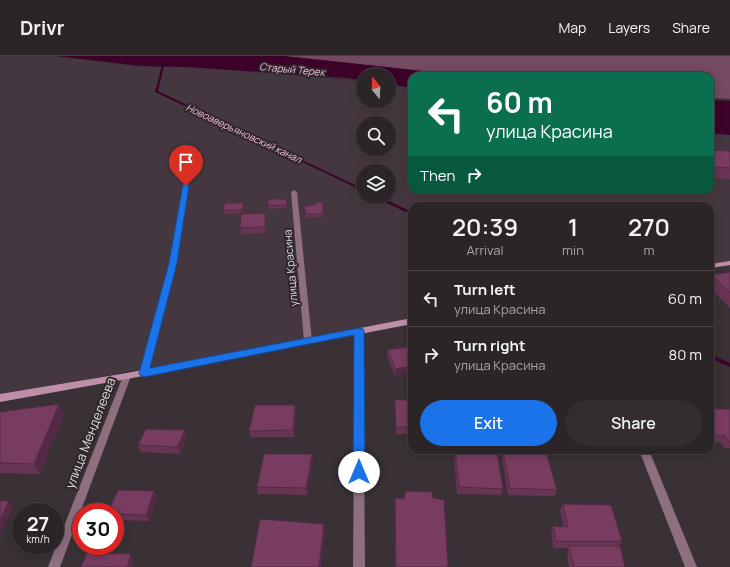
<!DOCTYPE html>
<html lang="en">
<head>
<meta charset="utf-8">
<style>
  body { margin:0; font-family:Manrope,sans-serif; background:#332d30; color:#f1f3f6; height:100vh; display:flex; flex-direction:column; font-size:15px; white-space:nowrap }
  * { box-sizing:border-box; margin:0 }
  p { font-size:13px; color:#a6a5a8 }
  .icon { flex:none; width:22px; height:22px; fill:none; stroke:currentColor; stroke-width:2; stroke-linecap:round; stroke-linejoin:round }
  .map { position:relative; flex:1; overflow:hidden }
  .side { position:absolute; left:408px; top:146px; width:306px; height:252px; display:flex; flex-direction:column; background:#2b2528; border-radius:12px; box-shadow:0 2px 10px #0003,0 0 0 1px #474245 }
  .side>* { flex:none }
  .banner { position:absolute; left:408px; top:16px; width:306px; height:122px; border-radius:12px; box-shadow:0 2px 10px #0003,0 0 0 1px #474245; background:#0b6e4f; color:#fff; overflow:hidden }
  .needle { width:26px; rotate:342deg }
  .controls { position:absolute; left:356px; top:12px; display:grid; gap:8px }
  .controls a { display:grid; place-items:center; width:40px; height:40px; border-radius:50%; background:#2b2528; box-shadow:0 2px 10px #0003,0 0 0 1px #474245; font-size:20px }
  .speed { position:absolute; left:12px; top:447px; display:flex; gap:8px; font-size:20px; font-weight:700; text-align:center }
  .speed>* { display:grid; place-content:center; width:52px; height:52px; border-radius:50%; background:#2b2528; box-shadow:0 2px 10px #0003,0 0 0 1px #474245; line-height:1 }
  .speed small { font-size:10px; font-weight:400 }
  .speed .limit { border:6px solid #d22; background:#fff; color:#111 }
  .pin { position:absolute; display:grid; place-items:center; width:34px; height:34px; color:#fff; margin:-41px -17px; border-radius:50% 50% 50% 0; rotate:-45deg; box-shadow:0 0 4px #0007 }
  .pin .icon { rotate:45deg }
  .me { position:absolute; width:44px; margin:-22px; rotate:0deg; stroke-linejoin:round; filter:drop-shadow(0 0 3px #0008) }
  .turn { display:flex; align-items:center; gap:14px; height:84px; padding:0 12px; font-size:18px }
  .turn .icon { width:52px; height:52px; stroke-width:2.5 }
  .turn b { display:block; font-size:28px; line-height:34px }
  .then { display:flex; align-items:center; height:38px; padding:0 12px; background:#0003; gap:8px; font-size:15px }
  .eta { display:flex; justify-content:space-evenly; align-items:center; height:68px; text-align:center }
  .eta b { font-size:24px; font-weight:600; line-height:28px }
  .primary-button { display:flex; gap:8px; margin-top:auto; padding:8px 12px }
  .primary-button a { flex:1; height:46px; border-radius:24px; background:#1a73e8; color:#fff; font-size:16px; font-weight:600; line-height:46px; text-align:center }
  .primary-button a+a { background:#332d30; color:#f1f3f6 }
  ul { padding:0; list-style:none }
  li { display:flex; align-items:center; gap:12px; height:56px; padding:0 12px; border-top:1px solid #474245 }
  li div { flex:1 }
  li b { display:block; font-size:15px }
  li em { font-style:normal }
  header { display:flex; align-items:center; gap:24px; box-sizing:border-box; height:56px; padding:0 20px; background:#2b2528; border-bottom:1px solid #474245 }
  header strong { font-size:19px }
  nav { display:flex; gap:22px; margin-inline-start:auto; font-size:14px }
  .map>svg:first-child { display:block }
  .built { fill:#45373f; fill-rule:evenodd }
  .green { fill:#744962 }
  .water { fill:#3c022a }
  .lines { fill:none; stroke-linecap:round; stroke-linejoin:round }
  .stream { fill:#3c022a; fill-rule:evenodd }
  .street { fill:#8d6f7f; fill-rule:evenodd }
  .secondary { fill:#bf8faa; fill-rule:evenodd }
  .wall { fill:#683453 }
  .shaded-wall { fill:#552a44 }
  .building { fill:#793c61; stroke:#552a44 }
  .route { fill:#1a73e8; stroke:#114b97 }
  .labels { text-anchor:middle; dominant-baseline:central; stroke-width:4; stroke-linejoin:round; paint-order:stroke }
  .far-water-label { font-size:10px; font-style:italic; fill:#f8bfdf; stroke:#2f272b }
  .street-label { font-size:11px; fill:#dfdadc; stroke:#2f272b }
  .near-street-label { font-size:13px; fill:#dfdadc; stroke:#2f272b }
</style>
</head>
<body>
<header>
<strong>Drivr</strong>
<nav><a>Map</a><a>Layers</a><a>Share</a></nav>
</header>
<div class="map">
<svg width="730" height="511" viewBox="0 0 730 511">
  <rect width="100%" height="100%" fill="#393135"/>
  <!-- built -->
  <path class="built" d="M0 0H56L142 11H181L269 17 363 26V45H389V29L412 31V134H710V78L730 79V211L710 213V150H412V264L0 339ZM363 67H389V93H363ZM363 115H389V141H363Z"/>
  <!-- green -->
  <path class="green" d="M285 0H730V43L710 42V20H470Z"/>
  <!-- water -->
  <path class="water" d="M56 0H284L468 20H412V32L389 28V19H363V24L347 22 188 11 141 10Z
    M710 44 730 45V79L710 77Z"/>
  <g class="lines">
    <!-- stream -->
    <path class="stream" d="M164 4 165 5 158 35 363 133V135L155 36 163 5Z
      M375 141H380L412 156V159Z
      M710 298 730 307V311L710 302Z"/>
    <!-- street -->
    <path class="street" d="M186 128 189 130 177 207 148 317 147 319H141L140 317 169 207 183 130Z
      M294 134 297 136 312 285 311 287H305L304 285 291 136Z
      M359 272 363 275 365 511H353L355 275Z
      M127 317 130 318 131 320 60 511H48L123 320 124 318Z
      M639 394H649L697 511H685Z"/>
    <!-- secondary -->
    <path class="secondary" d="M730 205V209L710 212V208Z
      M412 262V268L127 323 0 346V338L127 317Z"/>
  </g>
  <!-- wall -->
  <path class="wall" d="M710 94 730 95V123L710 122Z
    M286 143 287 152 268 153V149Z
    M323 146V161H306L304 150 316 149Z
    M244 147V150L243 157 224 158 223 154Z
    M265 157 266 164V177L241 178 240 172Z
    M710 171 714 176 710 185Z
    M730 216V252L710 232V222L711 219Z
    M412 290 395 320 387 300 388 294Z
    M395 344H412V378H396L395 351Z
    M59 348 64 358 40 418 0 417V356Z
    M295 349 296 356 294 381H251L249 375Z
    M710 353H730V392L725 393 720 386H710Z
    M185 374 187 381 180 398 141 396 138 389Z
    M455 394 503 433 501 439 457 438 454 401Z
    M503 396 557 434 555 440 508 439 502 402Z
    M312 398 313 405 307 439 258 438 257 431Z
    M154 435 157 442 149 465 115 464V456Z
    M405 435 433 442 448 511H395V442L404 443Z
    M563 448 622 485 619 490 625 511H569L567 496 568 492H553L551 476 553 470 564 471 560 455Z"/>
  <!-- shaded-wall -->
  <path class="shaded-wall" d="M244 147V150L243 157 242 154Z
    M265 157 266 164V177L265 171Z
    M412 310V317L395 320V313Z
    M59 348 64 358 40 418 34 408Z
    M295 349 296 356 294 381 293 374Z
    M185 374 187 381 180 398 177 391Z
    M312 398 313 405 307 439 306 432Z
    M154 435 157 442 149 465 146 459Z
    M9 445 13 451 0 481V464Z
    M324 468 325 477 321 511H319Z
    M131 498 134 504 132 511H127Z"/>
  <!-- building -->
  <path class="building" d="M710 94 730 95V112L714 111 710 104Z
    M268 143H286L287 149H268Z
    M315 146H323V158H306L304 150 316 149Z
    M225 147H244L242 154H223Z
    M265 157V171L240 172 241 158Z
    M710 171 714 176H710Z
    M730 216V237L711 219Z
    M412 290V310L395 313 388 294Z
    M395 344H412V371H396Z
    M59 348 34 408 0 407V356Z
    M255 349H295L293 374 249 375Z
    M710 353H730V386H729L724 379H710Z
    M146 373 185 374 177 391 138 389Z
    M455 394 497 396 503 433 459 431Z
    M503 396H546L557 434 510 432Z
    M264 398H312L306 432 257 431Z
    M118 434 154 435 146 459 115 458V456H108Z
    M405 435 432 436 433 442 444 444 448 511H396L395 442 405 443Z
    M0 445H9L0 464Z
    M563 448 611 449 622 485H556L553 470 568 471Z
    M260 463 324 468 319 511H251Z
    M569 490H620L625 511H574Z
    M87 497 131 498 127 511H81Z"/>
  <!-- route -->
  <path class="route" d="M183 128H188L189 130 177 207 150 312 359 272 363 273 364 275 365 416 363 420 359 422 355 420 353 416 354 279 144 321 140 319 139 317 169 207Z"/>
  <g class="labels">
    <!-- far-water labels -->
    <g class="far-water-label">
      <text transform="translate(292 13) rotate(5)">Старый Терек</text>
      <text transform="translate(244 77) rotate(25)">Новоаверьяновский канал</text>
    </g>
    <!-- street labels -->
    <g class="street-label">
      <text transform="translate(290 212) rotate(-95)">улица Красина</text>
    </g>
    <!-- near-street labels -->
    <g class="near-street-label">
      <text transform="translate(90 377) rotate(-69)">улица Менделеева</text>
    </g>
  </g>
</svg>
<div class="controls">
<a><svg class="needle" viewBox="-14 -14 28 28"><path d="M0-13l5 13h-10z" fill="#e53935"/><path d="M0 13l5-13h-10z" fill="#a6a5a8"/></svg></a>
<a><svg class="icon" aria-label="search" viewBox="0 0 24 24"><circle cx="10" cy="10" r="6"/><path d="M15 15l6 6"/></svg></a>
<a><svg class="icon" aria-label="layers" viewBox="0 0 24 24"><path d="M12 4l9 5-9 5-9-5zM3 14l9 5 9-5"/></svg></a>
</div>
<div class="speed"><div>27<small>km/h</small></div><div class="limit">30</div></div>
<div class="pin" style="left:186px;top:130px;background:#d93025"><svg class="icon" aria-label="arrive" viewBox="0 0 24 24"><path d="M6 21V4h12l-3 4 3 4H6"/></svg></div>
<svg class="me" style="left:359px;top:416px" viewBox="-20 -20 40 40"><circle r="19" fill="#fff"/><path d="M0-13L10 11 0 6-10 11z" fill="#1a73e8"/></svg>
<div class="banner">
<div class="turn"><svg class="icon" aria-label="left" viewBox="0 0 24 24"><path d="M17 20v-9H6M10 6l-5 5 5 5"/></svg><div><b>60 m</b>улица Красина</div></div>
<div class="then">Then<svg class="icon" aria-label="right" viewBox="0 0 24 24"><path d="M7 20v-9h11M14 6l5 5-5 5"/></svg></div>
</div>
<section class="side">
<div class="eta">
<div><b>20:39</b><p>Arrival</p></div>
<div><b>1</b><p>min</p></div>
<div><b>270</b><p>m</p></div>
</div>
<ul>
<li><svg class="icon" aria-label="left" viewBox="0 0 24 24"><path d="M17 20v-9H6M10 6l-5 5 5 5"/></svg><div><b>Turn left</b><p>улица Красина</p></div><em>60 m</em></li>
<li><svg class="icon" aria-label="right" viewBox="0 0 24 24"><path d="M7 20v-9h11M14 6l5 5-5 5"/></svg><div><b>Turn right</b><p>улица Красина</p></div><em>80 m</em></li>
</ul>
<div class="primary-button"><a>Exit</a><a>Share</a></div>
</section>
</div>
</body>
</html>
